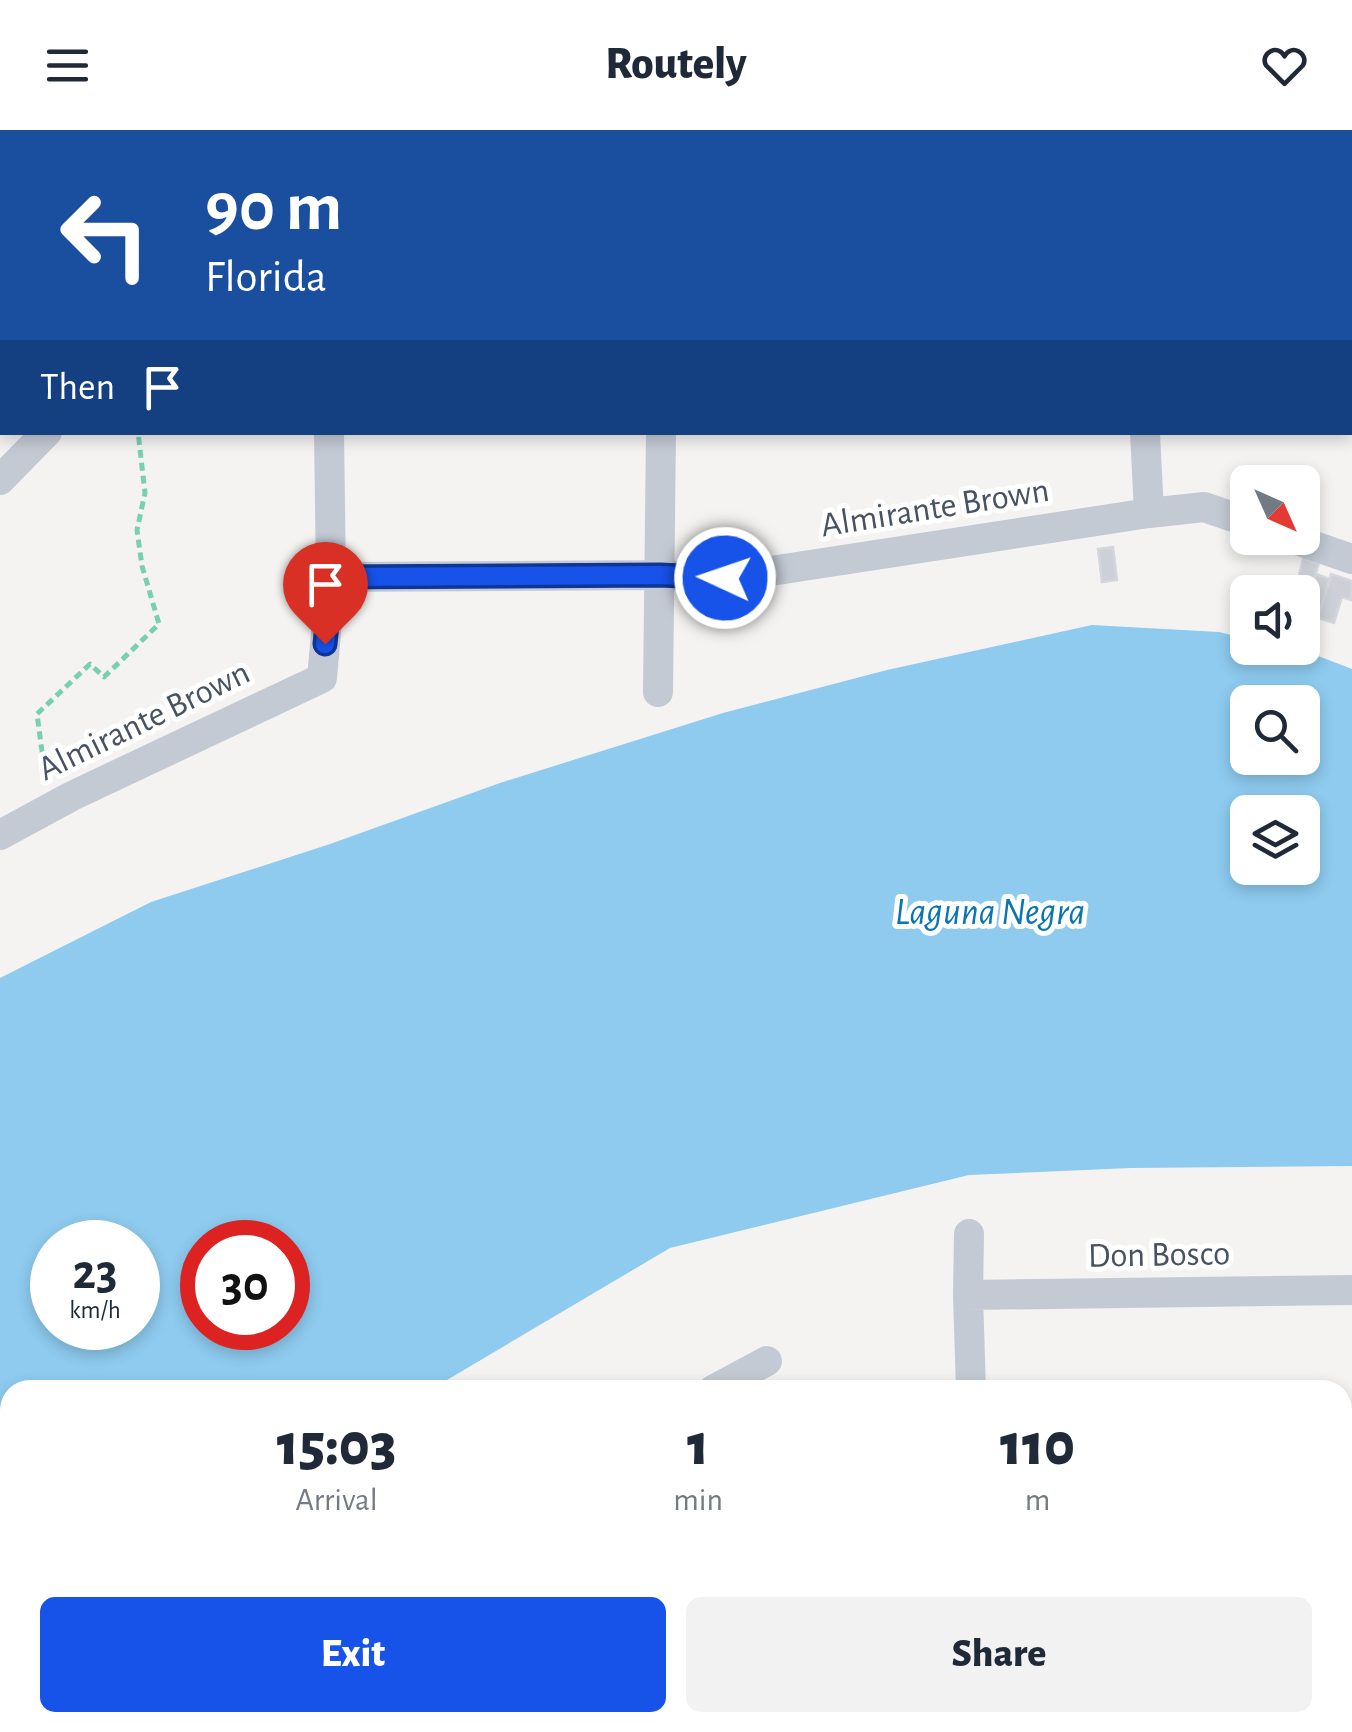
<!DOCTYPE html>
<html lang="en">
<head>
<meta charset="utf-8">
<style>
  body { margin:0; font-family:"Alegreya Sans",sans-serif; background:#f2f2f3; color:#1f2937; height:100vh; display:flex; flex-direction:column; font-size:38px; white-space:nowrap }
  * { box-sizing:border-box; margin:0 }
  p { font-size:32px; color:#747a83 }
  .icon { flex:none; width:55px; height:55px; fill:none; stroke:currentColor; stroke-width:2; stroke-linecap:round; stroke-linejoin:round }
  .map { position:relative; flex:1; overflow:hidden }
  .side { position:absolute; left:0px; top:1250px; width:1352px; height:352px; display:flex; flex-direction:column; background:#fff; border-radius:30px 30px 0 0; box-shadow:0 5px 15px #0003 }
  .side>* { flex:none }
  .top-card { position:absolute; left:0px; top:0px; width:1352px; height:305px; box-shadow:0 5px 15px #0003; background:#1a4fa0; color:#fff; overflow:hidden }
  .needle { width:65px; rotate:135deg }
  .fabs { position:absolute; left:1230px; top:335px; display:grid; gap:20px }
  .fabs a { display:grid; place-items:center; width:90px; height:90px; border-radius:15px; background:#fff; box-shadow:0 5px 15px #0003; font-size:50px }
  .speed { position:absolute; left:30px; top:1090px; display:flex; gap:20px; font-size:50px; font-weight:700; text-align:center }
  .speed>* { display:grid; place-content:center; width:130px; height:130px; border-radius:50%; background:#fff; box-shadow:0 5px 15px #0003; line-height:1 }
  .speed small { font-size:25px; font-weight:400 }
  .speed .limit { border:15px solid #d22; background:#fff; color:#111 }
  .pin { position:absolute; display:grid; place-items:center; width:85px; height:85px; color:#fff; margin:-102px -42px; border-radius:50% 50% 50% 0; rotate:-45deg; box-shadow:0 0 10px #0007 }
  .pin .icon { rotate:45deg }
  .me { position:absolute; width:110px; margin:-55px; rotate:273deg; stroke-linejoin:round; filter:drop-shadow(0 0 8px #0008) }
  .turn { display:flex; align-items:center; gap:35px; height:210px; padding:0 40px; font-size:45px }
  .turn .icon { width:130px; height:130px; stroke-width:2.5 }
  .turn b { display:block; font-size:70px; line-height:85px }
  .then { display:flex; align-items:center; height:95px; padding:0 40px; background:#0003; gap:20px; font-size:38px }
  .eta { display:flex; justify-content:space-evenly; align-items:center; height:170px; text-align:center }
  .eta b { font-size:60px; font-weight:800; line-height:70px }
  .button { display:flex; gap:20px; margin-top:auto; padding:20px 40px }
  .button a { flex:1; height:115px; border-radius:15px; background:#1752e9; color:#fff; font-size:40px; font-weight:800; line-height:115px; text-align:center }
  .button a+a { background:#f2f2f3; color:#1f2937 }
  header { display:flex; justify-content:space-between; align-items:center; height:130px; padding:0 40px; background:#fff; font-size:45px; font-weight:800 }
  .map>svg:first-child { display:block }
  .water { fill:#8ecbef; fill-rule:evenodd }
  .building { fill:#ced0d7; stroke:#d6d7dd; stroke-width:2.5 }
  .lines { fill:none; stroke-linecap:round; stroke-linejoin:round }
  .path { stroke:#78d0b3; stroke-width:5; stroke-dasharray:8 5; stroke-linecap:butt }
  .lane { stroke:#c3cad4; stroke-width:15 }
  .street { stroke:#c3cad4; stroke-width:30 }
  .route-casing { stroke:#0f3597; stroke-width:25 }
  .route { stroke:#1752e9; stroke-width:18 }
  .labels { text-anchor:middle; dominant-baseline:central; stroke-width:10; stroke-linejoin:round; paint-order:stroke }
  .street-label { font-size:35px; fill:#495260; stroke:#fff }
  .water-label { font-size:38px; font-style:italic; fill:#0a75b3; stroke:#fff }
</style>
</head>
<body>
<header><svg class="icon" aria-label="menu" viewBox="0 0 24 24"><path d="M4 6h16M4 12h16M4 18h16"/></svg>Routely<svg class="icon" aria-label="heart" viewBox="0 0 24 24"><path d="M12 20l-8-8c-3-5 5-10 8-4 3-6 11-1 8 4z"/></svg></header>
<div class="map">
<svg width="1352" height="1602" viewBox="0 0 1352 1602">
  <rect width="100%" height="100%" fill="#f4f3f2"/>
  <!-- water -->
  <path class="water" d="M1092 495 1219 502 1247 509 1248 518H1288L1305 521 1352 539V1036L1131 1038 969 1045 670 1118 430 1260H10V1585L0 1595V848L151 772 330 714 500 653 723 583 887 540ZM1248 572H1302V628H1248ZM1248 682H1302V738H1248ZM52 1112H138V1198H52ZM202 1112H288V1198H202Z"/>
  <!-- building -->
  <path class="building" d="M157 0H198V2H157Z
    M1113 417 1117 450 1102 452 1098 419Z
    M1303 429 1319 433 1304 482 1302 462H1295Z
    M1316 444 1330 449 1320 480 1306 475Z
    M1331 444 1352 451 1351 470 1342 467 1334 493 1318 488Z"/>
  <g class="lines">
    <!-- path -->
    <path class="path" d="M55 644 43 629 37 584 90 534 104 547 159 494 142 436 137 400 145 363 138 302"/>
    <!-- lane -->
    <path class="lane" d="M948 0V2
      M0 241 2 243"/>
    <!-- street -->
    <path class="street" d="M329 0V2
      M686 0V2
      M1128 0V2
      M0 46 2 45
      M1350 50H1352
      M1145 302 1149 383
      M0 350 47 302
      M1291 408 1352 429
      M331 447 660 445 725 448 1149 383 1204 377 1248 392
      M658 562 661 302
      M0 705 72 666 322 548 331 447 329 302
      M969 1104 968 1165 971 1260
      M968 1165 1352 1160
      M713 1260 767 1231
      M1342 1390 1352 1391
      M1342 1584 1352 1583
      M984 1592V1602
      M222 1602 503 1592"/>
  </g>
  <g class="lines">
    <!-- route casing -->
    <g class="route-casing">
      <path id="route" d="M325 514 332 447 660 445 725 448"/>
    </g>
    <!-- route -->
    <use href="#route" class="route"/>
  </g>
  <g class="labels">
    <!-- street labels -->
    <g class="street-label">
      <text transform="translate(935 378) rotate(-9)">Almirante Brown</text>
      <text transform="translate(144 591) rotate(-26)">Almirante Brown</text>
      <text transform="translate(1159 1125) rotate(-1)">Don Bosco</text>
    </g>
    <!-- water labels -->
    <g class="water-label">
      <text x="990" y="783">Laguna Negra</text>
    </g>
  </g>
</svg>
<div class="fabs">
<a><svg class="needle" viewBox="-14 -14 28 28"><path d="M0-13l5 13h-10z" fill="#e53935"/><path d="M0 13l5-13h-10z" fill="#747a83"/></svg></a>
<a><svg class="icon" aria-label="sound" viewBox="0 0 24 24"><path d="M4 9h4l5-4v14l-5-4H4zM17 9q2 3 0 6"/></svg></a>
<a><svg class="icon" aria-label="search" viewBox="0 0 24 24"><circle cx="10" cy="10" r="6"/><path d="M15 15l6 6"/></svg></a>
<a><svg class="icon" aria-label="layers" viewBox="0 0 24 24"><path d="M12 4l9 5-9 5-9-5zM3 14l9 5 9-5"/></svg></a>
</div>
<div class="speed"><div>23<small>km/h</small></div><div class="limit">30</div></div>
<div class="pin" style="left:325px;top:514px;background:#d93025"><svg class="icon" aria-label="arrive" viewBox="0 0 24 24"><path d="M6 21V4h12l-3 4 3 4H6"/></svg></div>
<svg class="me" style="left:725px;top:448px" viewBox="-20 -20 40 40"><circle r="17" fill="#1752e9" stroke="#fff" stroke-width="3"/><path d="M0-11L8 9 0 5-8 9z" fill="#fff"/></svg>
<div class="top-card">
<div class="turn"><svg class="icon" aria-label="left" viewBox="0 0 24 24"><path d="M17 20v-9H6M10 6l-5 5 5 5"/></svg><div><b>90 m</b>Florida</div></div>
<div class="then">Then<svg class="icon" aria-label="arrive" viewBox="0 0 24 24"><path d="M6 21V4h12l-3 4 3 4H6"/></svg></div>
</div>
<section class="side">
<div class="eta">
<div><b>15:03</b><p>Arrival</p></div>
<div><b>1</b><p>min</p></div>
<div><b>110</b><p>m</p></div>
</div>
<div class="button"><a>Exit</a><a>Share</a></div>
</section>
</div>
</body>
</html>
